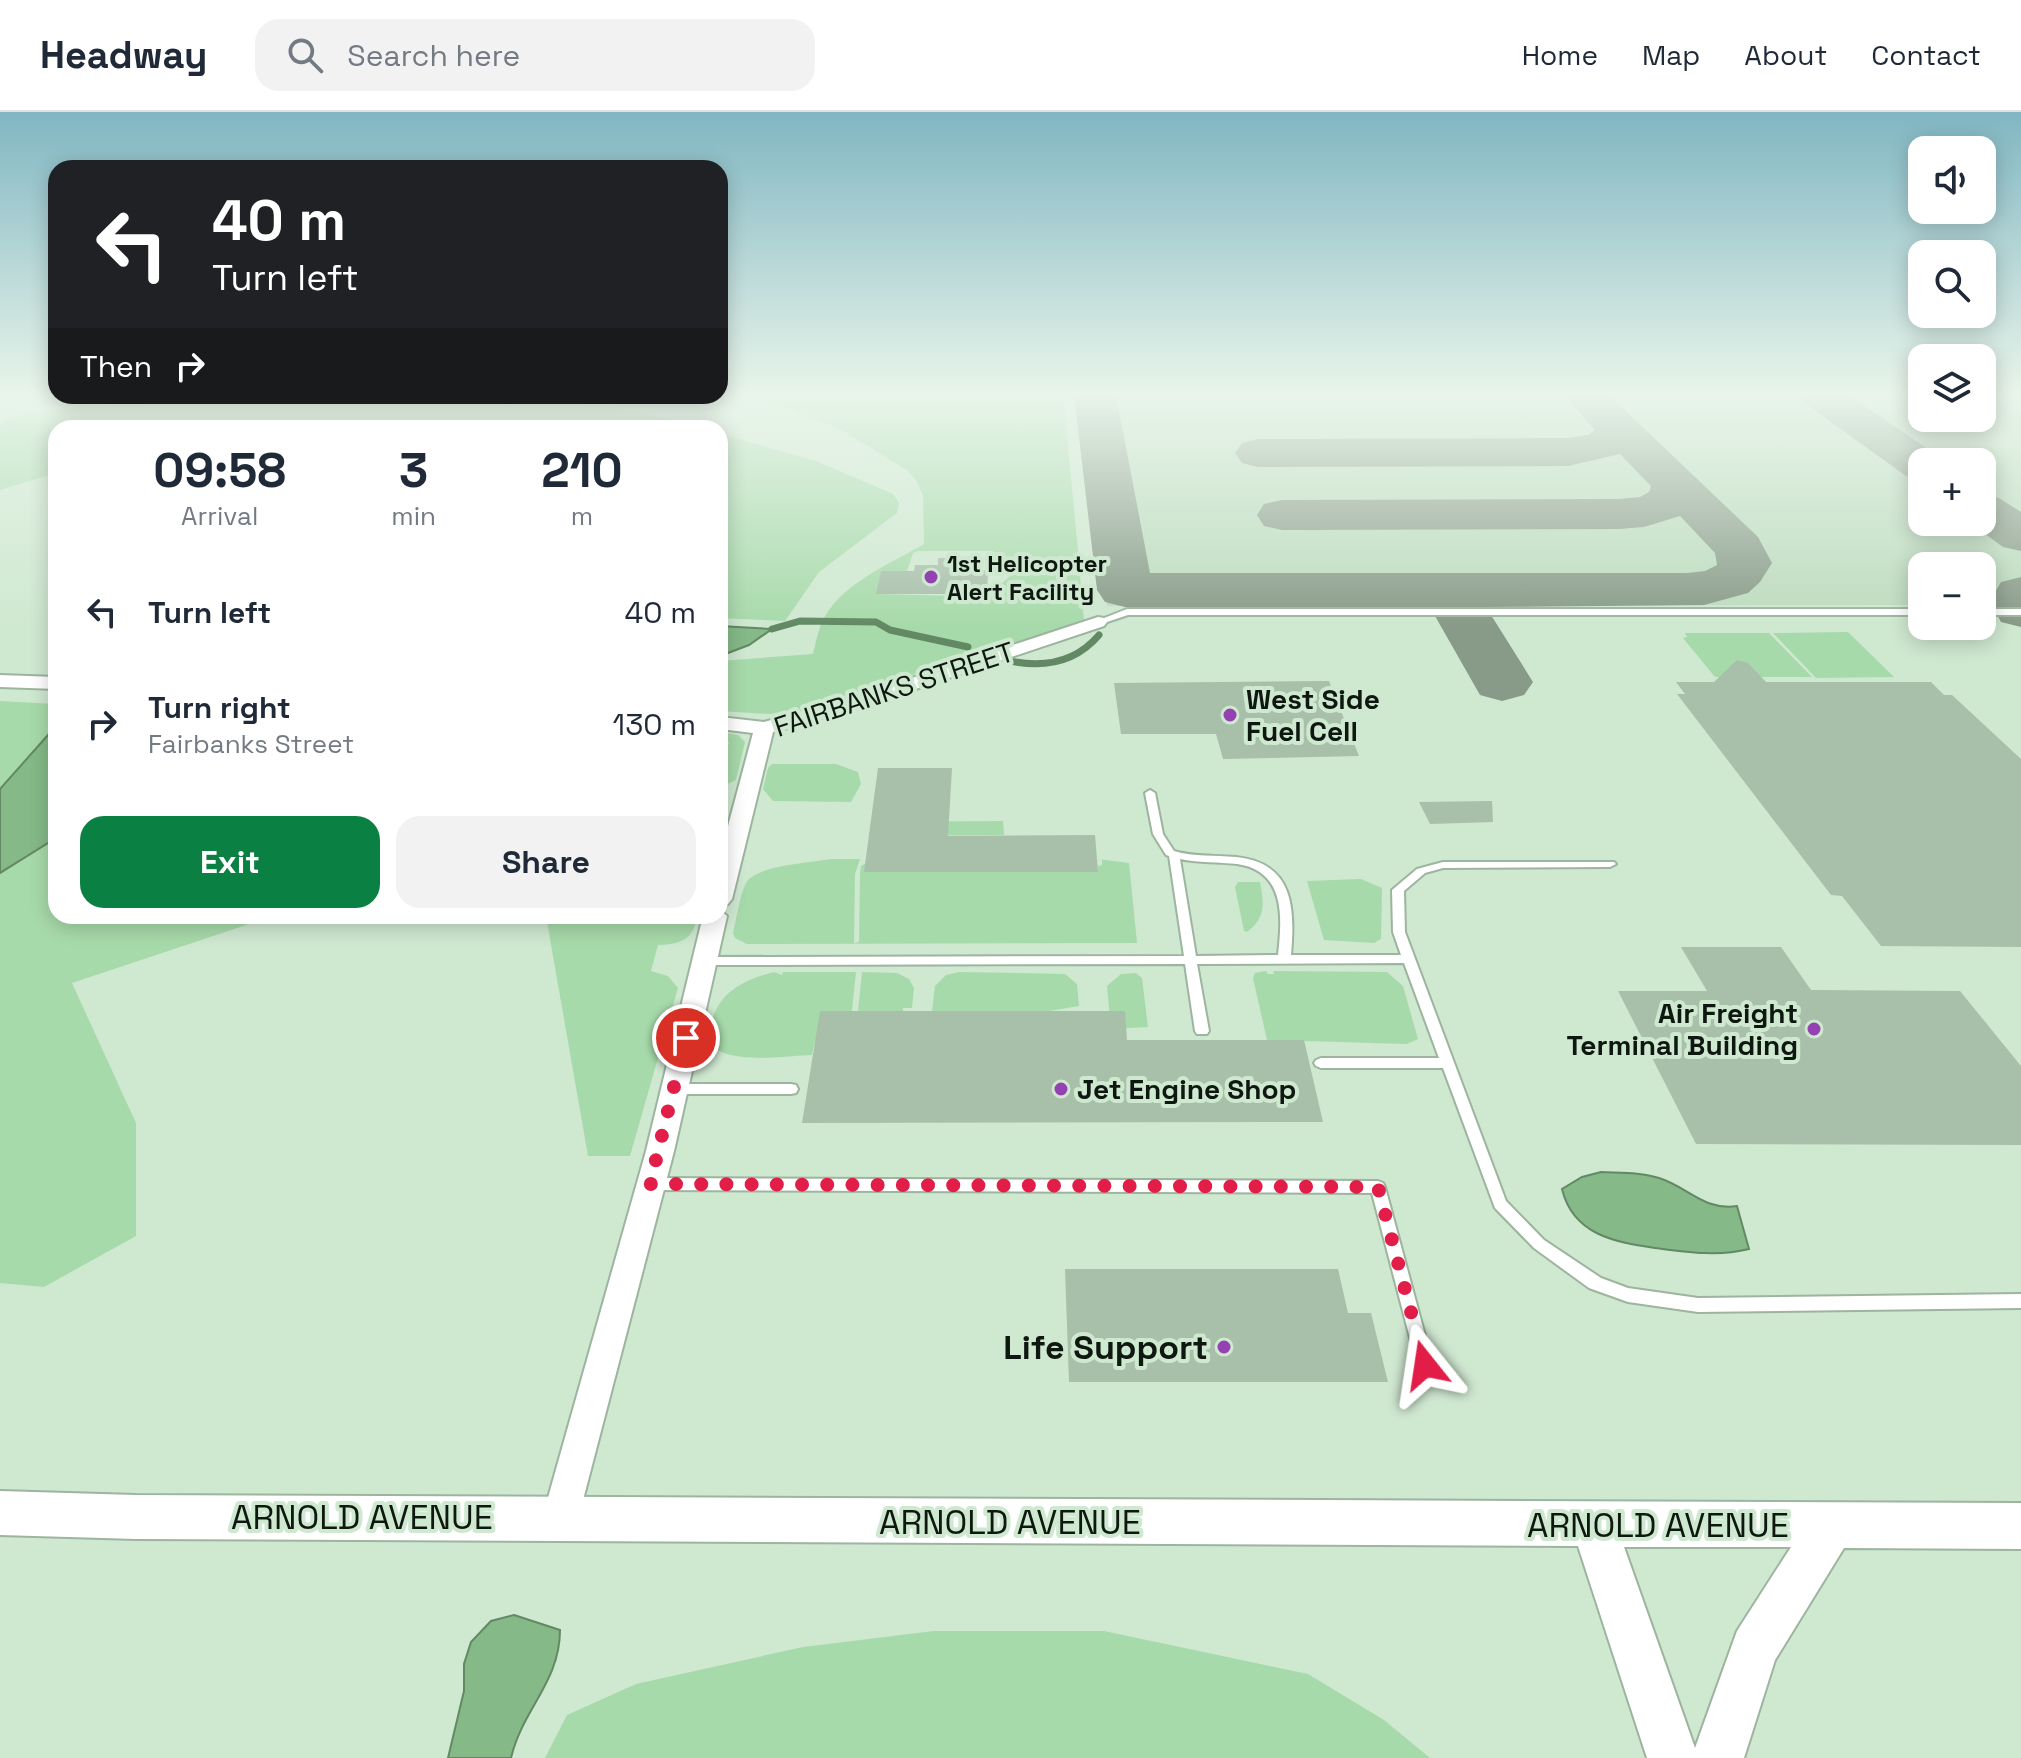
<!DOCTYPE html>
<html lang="en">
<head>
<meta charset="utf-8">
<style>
  body { margin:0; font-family:"Space Grotesk",sans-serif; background:#f2f2f3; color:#1f2937; height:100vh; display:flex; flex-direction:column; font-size:30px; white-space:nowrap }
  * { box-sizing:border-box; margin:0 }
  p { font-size:26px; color:#747a83 }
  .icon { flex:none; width:44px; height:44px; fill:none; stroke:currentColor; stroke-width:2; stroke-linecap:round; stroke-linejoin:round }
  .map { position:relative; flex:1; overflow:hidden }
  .sheet { position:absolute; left:48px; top:308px; width:680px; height:504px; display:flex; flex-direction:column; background:#fff; border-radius:24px; box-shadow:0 4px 20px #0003 }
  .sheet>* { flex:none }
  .banner { position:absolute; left:48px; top:48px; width:680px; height:244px; border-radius:24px; box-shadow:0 4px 20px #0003; background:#202124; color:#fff; overflow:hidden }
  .fabs { position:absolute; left:1908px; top:24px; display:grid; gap:16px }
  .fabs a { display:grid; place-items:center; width:88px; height:88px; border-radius:16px; background:#fff; box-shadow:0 4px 20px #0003; font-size:40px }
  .pin { position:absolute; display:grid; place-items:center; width:68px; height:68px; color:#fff; margin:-34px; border:4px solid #fff; border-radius:50%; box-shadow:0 2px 8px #0007 }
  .me { position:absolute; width:88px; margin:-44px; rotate:345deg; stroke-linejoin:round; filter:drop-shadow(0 0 6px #0008) }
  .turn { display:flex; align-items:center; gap:28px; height:168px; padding:0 32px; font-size:36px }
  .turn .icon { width:104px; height:104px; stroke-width:2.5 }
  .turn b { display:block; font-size:56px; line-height:68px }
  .then { display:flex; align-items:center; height:76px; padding:0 32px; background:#0003; gap:16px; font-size:30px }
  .eta { display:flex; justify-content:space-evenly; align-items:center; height:136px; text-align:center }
  .eta b { font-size:48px; font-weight:600; line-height:56px }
  .action { display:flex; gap:16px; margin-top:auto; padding:16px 32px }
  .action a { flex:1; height:92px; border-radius:24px; background:#0b8043; color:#fff; font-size:32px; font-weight:600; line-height:92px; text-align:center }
  .action a+a { background:#f2f2f3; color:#1f2937 }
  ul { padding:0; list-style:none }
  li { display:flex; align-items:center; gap:24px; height:112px; padding:0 32px }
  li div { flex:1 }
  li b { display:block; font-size:30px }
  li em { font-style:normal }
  header { display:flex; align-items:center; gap:48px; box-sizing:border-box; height:112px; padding:0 40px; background:#fff; border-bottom:2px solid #e0e1e3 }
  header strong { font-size:38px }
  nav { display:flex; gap:44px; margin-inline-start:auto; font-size:28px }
  .search { width:560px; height:72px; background:#f2f2f3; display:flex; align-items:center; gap:20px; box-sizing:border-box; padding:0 28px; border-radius:24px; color:#747a83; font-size:30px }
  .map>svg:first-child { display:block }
  .built { fill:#bddbbe; fill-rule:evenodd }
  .green { fill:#a7daaa }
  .water { fill:#85ba88; stroke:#628964; stroke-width:2 }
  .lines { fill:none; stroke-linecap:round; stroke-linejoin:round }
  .stream { stroke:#628964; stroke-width:7 }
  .taxiway { fill:#889a88; fill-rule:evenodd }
  .building { fill:#a8bfa9 }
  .service-casing { stroke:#9db49e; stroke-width:4 }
  .minor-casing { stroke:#9db49e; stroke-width:4 }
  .tertiary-casing { stroke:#9db49e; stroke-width:4 }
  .service { fill:#fff; fill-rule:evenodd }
  .minor { fill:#fff; fill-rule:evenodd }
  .tertiary { fill:#fff; fill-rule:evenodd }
  .route { stroke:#e11d48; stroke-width:14; stroke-dasharray:0 25.2 }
  .poi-dot { fill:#9442b1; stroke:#cfe8d0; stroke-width:3 }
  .labels { text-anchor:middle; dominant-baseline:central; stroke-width:8; stroke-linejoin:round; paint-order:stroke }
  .far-poi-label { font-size:24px; font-weight:bold; fill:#0f1810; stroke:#cfe8d0; text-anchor:start }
  .street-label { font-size:28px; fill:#0f1810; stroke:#cfe8d0 }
  .poi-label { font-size:28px; font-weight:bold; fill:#0f1810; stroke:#cfe8d0; text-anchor:start }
  .near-poi-label { font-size:34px; font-weight:bold; fill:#0f1810; stroke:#cfe8d0; text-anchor:end }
  .near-street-label { font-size:34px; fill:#0f1810; stroke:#cfe8d0 }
</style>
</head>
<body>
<header>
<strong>Headway</strong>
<div class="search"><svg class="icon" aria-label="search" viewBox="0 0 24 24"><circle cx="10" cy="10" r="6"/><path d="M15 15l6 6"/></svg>Search here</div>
<nav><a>Home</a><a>Map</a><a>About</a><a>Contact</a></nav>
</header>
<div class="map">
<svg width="2021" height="1646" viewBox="0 0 2021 1646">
  <rect width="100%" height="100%" fill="#cfe8d0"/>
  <!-- built -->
  <path class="built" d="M1080 283H1922V306H1982V283H2021V493H1982V454H1922V493L1107 494ZM1922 350H1982V410H1922Z"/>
  <!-- green -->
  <path class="green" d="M749 283H1063L1080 459H1040L992 439H918L913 441 907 459H881L877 482 1000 485V473L1011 463H1080L1084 509 794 600 770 602 720 599V549L813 542C816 531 818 517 824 506 844 470 890 452 924 432L923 383 916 368 907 358 836 315Z
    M356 285C466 287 592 279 697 316H56V361L0 378V313C19 298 48 299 72 297 166 287 261 294 356 285Z
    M720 322 816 349 893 382 899 391 897 401 819 460 785 509 720 506Z
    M1848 520 1894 565 1816 566 1773 521Z
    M1685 521H1769L1812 565H1757C1751 555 1748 549 1736 549L1749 565H1715L1683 526 1687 525Z
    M0 589 56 592V614L0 677Z
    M720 620 738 623 745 630 736 668 721 675 720 659 729 630H720Z
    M772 652H836L858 660 861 672 851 690 773 689 763 677 768 656Z
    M1003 709 1004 723 870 724 871 710Z
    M56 726V804H273L72 871 136 1011V1124L44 1175 0 1171V761Z
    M831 747H860L855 762 854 831 859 830 860 761 861 754 866 751 865 760H1098V754L1102 753V748L1097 747 1129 751 1137 831 747 832 735 826 733 821C737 806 739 785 746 771 756 753 811 751 831 747Z
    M1361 767 1382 776 1381 827 1374 831 1324 828 1307 769Z
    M1238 770H1260C1264 791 1266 806 1247 820L1244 819 1235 775Z
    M546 804H698C692 828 682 832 658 833L651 859 668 864 678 876 630 1044H588Z
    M1266 859 1268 862H1274L1273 859 1387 860 1403 874 1418 927 1407 932 1267 928 1253 866 1255 861Z
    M774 860 782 863 783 860H856L852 898 815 929 812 943C784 944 730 953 709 932 709 888 734 870 774 860Z
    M862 860 897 861 909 867 914 876 912 896H903V899H858Z
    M959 860 1065 862 1077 872 1079 894 1049 899H932L935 874 946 863Z
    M1136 861 1142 866 1148 915 1111 917 1107 874 1121 862Z
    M934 1519H1104L1308 1562 1384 1608 1430 1646H545L567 1603 636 1572 803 1535Z"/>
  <!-- water -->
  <path class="water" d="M720 514 772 517 749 533 720 544Z
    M56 614V726L0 761V677Z
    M1601 1060C1620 1061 1641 1060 1659 1066 1688 1075 1704 1099 1737 1094L1749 1137C1718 1145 1686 1140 1655 1136 1615 1130 1573 1123 1562 1077L1582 1065Z
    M514 1503 560 1518C560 1570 522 1598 511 1646H448L464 1579V1552L471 1530 491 1509Z"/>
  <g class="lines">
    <!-- stream -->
    <path class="stream" d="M772 517 800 509 876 510 890 518 968 535
      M1010 549C1044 556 1076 550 1099 523"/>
    <!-- taxiway -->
    <path class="taxiway" d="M1074 283H1116L1150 461H1687L1705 459 1717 453 1715 441 1680 404 1644 415 1619 417 1282 418 1264 414 1257 403 1264 392 1282 388 1619 387 1640 385 1649 380 1651 374 1620 342 1568 354 1258 355 1242 351 1235 341 1242 331 1258 327 1568 326 1588 323 1595 318 1564 283H1609L1758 425 1772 451 1760 470 1748 481 1704 493 1486 495 1533 570 1524 583 1502 589 1480 583 1435 504 1420 496 1125 495 1105 490 1097 478Z
      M1800 283H1849L1938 344 1942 350H1922V368L1906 364 1806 292Z
      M1982 381 1999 386 2021 400V439L2003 435 1969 410H1982Z
      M2021 465V515L2001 510 1990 489 2001 470Z"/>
  </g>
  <!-- building -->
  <path class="building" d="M938 446H983L982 458H988L987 482H876L881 459H914L915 453H938Z
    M1737 548 1748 551 1766 570H1931L1944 583H1952L2021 647V835L1881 834 1842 784 1831 783 1677 582H1685L1676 570H1714Z
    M1329 569 1359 644 1223 647 1216 622H1121L1114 571Z
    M878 656H952L948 724 1095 723 1098 760H864Z
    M1492 689 1493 710 1430 712 1419 690Z
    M1681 835H1781L1811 878 1960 879 2021 954V1033L1696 1032 1618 879H1707Z
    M820 899H1125L1127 928H1304L1323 1010 802 1011Z
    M1065 1157H1338L1348 1201H1371L1388 1270H1069Z"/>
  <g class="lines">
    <!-- service casing -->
    <g class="service-casing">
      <path id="service" d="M1127 497H1922V503H1128L1098 513 1094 510Z
        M1982 497H2021V503H1982Z
        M1150 678 1155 681 1163 722 1174 739C1194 745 1215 743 1236 745 1294 751 1295 796 1291 843H1401L1393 820 1392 778 1417 757 1443 750H1614L1616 752 1610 755 1443 756 1425 761 1404 779 1405 820 1506 1089 1544 1128 1601 1166 1628 1176 1698 1186 2021 1182V1196L1698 1200 1628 1190 1589 1176 1534 1136 1495 1096 1443 956H1321L1316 954 1314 951 1316 948 1321 946H1439L1404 851 1197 852 1209 919 1207 922H1197L1195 919 1185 852 704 853 698 849 704 845 1184 844 1169 744 1166 743 1153 722 1145 681ZM1180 747C1199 751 1218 750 1237 752 1286 759 1282 806 1278 843L1196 844Z
        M674 972H791L796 973 798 977 796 981 791 982H674L669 981 667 977 669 973Z
        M650 1066 1378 1069 1383 1071 1385 1075 1433 1253 1431 1258 1425 1260 1419 1258 1417 1253 1372 1081 650 1078 645 1076 643 1072 645 1068Z"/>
    </g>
    <!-- minor casing -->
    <g class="minor-casing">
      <path id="minor" d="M1098 505 1104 506 1107 510 1104 514 865 594 773 620 732 787 728 792 720 794V744L753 621 720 617V605L764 610 851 586Z
        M0 563 56 565V577L0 575Z
        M720 798 727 804 674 1039 578 1407 573 1420 560 1425 547 1420 542 1407 646 1039 703 804H720Z"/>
    </g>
    <!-- tertiary casing -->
    <g class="tertiary-casing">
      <path id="tertiary" d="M0 1379 136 1383 2021 1391V1437L1844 1436 1775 1548 1744 1646H1647L1578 1434 136 1427 0 1423ZM1624 1435H1791L1737 1519 1695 1636Z"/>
    </g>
    <!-- service -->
    <use href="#service" class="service"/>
    <!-- minor -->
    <use href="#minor" class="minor"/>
    <!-- tertiary -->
    <use href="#tertiary" class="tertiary"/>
  </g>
  <!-- sky -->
  <linearGradient id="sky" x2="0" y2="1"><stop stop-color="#80b6c2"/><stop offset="0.55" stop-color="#e9f5ea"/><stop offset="1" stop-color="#e9f5ea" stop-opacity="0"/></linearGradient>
  <rect width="2021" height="514" fill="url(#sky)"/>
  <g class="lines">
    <!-- route -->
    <path class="route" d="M686 926 650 1072 1378 1075 1425 1253"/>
  </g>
  <!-- markers -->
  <g class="poi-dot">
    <circle cx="931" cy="465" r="8"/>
    <circle cx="1230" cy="603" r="8"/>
    <circle cx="1814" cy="917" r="8"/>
    <circle cx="1061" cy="977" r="8"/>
    <circle cx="1224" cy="1235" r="8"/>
  </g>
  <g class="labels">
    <!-- far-poi labels -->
    <g class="far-poi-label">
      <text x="947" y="451">1st Helicopter<tspan x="947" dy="28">Alert Facility</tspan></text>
    </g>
    <!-- street labels -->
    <g class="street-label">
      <text transform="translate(894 577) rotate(-18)">FAIRBANKS STREET</text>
    </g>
    <!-- poi labels -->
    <g class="poi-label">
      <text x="1246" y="587">West Side<tspan x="1246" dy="32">Fuel Cell</tspan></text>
      <text x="1798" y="901" text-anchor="end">Air Freight<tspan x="1798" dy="32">Terminal Building</tspan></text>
      <text x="1077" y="977">Jet Engine Shop</text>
    </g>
    <!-- near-poi labels -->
    <g class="near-poi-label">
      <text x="1208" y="1235">Life Support</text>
    </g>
    <!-- near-street labels -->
    <g class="near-street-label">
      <text x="362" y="1405">ARNOLD AVENUE</text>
      <text x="1010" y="1410">ARNOLD AVENUE</text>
      <text x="1658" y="1413">ARNOLD AVENUE</text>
    </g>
  </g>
</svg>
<div class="fabs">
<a><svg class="icon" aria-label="sound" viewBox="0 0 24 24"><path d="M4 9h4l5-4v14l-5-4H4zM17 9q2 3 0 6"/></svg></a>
<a><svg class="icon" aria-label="search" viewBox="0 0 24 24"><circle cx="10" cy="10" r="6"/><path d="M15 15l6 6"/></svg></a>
<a><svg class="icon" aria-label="layers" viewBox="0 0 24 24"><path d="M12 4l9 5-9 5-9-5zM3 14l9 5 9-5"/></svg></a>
<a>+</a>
<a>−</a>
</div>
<div class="pin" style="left:686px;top:926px;background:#d93025"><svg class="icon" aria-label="arrive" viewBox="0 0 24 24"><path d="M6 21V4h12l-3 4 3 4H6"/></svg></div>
<svg class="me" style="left:1425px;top:1253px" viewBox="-20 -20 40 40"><path d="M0-17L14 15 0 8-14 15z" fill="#e11d48" stroke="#fff" stroke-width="4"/></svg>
<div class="banner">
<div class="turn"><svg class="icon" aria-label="left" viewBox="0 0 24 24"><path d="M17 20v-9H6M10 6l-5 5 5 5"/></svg><div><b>40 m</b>Turn left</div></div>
<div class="then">Then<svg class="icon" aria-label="right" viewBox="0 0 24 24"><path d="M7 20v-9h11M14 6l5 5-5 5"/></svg></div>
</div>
<section class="sheet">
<div class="eta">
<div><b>09:58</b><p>Arrival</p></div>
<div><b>3</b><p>min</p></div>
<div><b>210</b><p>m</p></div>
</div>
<ul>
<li><svg class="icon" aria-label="left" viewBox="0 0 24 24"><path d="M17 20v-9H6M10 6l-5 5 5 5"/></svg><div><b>Turn left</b></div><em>40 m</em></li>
<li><svg class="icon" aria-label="right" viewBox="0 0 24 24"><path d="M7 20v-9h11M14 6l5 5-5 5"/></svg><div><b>Turn right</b><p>Fairbanks Street</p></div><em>130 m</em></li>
</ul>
<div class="action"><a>Exit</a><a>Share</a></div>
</section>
</div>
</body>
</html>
